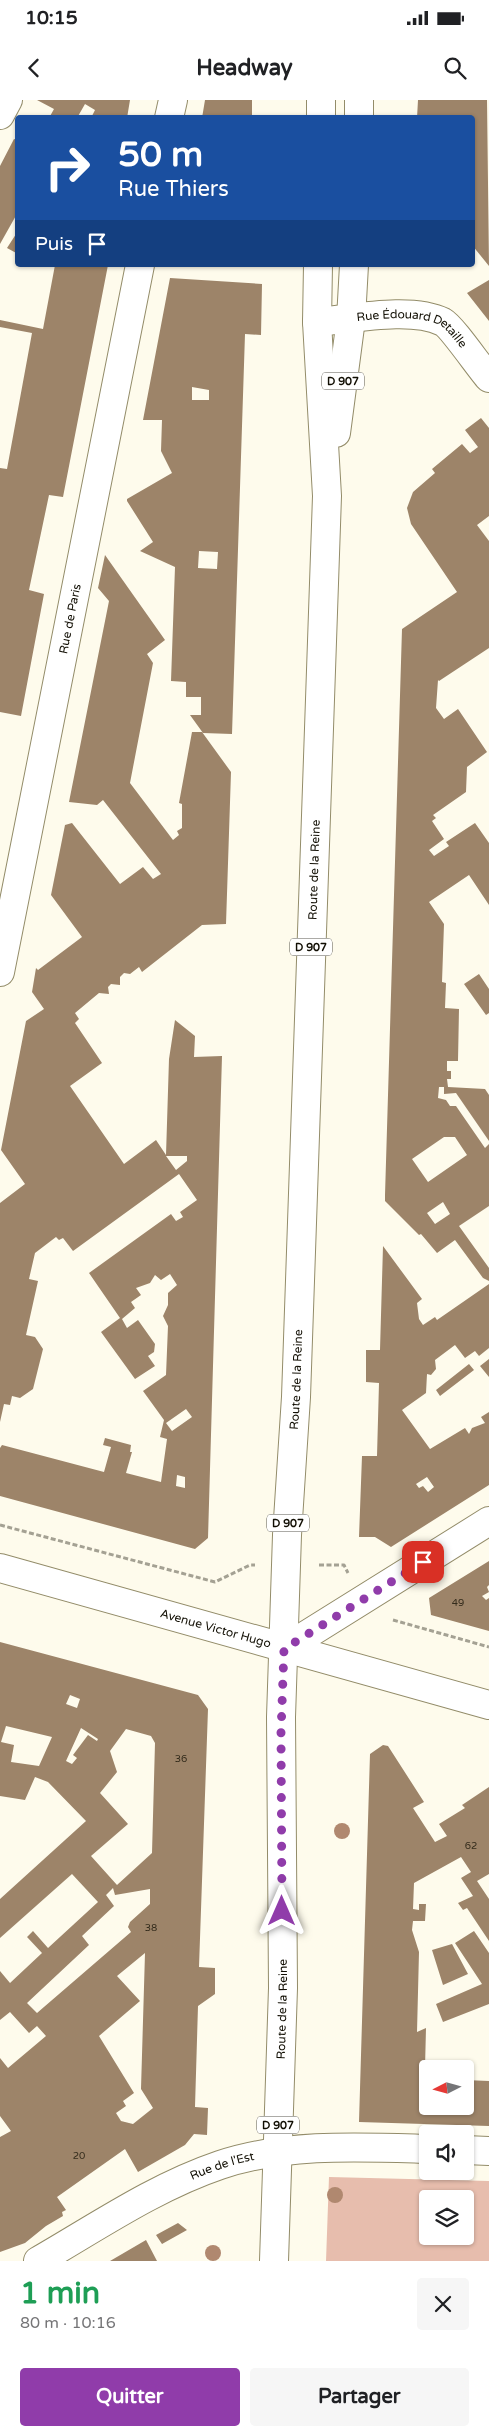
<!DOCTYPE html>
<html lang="fr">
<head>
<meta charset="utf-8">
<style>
  body { margin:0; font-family:"Varela Round",sans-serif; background:#f6f6f6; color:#202124; height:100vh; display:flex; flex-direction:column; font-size:19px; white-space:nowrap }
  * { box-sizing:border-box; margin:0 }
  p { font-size:16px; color:#757577 }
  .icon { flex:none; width:28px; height:28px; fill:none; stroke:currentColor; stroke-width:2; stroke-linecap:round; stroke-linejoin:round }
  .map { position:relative; height:2161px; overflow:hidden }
  .panel { display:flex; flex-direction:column; background:#fff; flex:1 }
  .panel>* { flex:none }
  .top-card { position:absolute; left:15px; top:15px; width:460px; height:152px; border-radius:5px; box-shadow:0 1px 4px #0004; background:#1a4fa0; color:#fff; overflow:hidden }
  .needle { width:32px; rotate:264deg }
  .fabs { position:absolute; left:419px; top:1960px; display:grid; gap:10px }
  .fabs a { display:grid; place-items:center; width:55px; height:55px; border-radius:5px; background:#fff; box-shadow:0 1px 4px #0004; font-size:25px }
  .pin { position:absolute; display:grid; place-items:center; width:42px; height:42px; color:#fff; margin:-21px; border-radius:10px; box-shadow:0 2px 8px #0006 }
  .me { position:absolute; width:55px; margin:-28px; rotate:0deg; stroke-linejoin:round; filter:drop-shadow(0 0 4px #0008) }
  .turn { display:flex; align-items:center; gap:18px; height:105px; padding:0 20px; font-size:22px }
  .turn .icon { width:65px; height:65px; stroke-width:2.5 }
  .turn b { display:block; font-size:35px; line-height:42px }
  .then { display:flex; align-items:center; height:48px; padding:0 20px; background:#0003; gap:10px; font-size:19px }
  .round { display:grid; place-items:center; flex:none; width:52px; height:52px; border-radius:5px; background:#f6f6f6 }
  .head { display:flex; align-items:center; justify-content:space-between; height:85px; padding:0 20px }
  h1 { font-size:30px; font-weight:800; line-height:38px; color:#1e9e55 }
  .cta { display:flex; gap:10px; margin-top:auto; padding:10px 20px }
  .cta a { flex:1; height:58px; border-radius:5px; background:#903caa; color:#fff; font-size:20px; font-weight:800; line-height:58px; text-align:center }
  .cta a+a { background:#f6f6f6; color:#202124 }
  .status { display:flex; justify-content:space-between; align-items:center; height:35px; padding:0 25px; background:#fff; direction:ltr }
  .status svg { height:14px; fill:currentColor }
  header { display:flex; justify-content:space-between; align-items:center; height:65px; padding:0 20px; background:#fff; font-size:22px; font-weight:800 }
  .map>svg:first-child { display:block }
  .green { fill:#e7bdad; fill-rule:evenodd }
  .building { fill:#9d8469; fill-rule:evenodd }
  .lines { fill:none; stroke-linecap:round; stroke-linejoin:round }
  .street-casing { stroke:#938c69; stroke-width:30 }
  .secondary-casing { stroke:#938c69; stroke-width:30 }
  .primary-casing { stroke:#938c69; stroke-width:30 }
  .path { stroke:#a4a193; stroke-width:3; stroke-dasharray:5 2.5; stroke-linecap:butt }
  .street { stroke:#fff; stroke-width:28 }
  .secondary { stroke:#fff; stroke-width:28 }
  .primary { stroke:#fff; stroke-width:28 }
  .tree { fill:#b0886f }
  .route { stroke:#903caa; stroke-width:9; stroke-dasharray:0 16.2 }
  .labels { text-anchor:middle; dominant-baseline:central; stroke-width:5; stroke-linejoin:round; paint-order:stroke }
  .number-label { font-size:10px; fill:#342c1c }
  .shield { fill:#fff; stroke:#58564f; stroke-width:1 }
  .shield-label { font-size:11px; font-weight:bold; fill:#110e03 }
  .street-label { font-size:12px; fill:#110e03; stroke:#fff }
</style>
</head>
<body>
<div class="status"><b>10:15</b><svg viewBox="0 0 49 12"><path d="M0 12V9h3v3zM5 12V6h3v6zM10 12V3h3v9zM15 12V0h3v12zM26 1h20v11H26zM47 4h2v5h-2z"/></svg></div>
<header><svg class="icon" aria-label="back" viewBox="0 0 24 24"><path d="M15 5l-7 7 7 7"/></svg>Headway<svg class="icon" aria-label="search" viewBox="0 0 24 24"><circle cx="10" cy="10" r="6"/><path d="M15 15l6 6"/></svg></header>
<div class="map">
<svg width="489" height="2161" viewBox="0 0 489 2161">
  <rect width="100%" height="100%" fill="#fefbec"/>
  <!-- green -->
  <path class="green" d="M329 2077 489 2081V2161H326ZM428 2099H465V2136H428Z"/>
  <!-- building -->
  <path class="building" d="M37 0H130L127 18H91L95 10 85 4 77 18H49L54 9Z
    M205 0H252V18H202Z
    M418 0H487L489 166 472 145V18H417Z
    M14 39 18 40V112L0 144V66Z
    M18 131V154L7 148Z
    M55 165H108L63 397 49 395 29 490 44 494 21 616 0 612V368L7 369 32 233 0 227V220L43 229Z
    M170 178 262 184 261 235 245 234 232 634 203 633 190 615H201V597H186V582L171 581 175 467 140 451 153 442 127 401V399L172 373 161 351 162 320H143ZM192 287 209 290V300H192ZM199 451 218 452 217 469 198 468Z
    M489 180V221L467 193Z
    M481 318 489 328V416L477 425 489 441V548L439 581 438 580 436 608 444 619 458 609 487 652 467 667 466 692 433 715 436 718 432 721 444 739 429 750 434 756 449 746 446 742 475 723 489 743V805L469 775 429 802 444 824 442 882 446 883 445 908 459 909 458 961H447V971H451V979H447L448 987 485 989 489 995V1041L456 993 444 994V987H439L438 998 446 1000 450 1006H456L485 1048 489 1044V1106L459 1126 489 1168V1181L483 1178 455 1140 437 1153 421 1134 419 1135 385 1101V1095L402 529 457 492 411 424 407 408 413 392 435 373 432 369 462 344 470 353 478 347 465 330ZM444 1037H455L467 1055 428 1082 412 1059ZM443 1102 450 1114 435 1124 427 1113Z
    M105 455 165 540 147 554 153 563 130 683 173 740 179 735 177 731 182 728V704L179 703 192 632H202L231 672 226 824 202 825 142 872 139 867 130 874 124 873 120 877V885L111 884 108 887 109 894 99 893 75 913 79 919 75 923 102 963 70 986 124 1064 156 1040 166 1055 169 959 175 920 195 936 194 957 222 956 208 1438 195 1449 0 1396V1348L2 1345 104 1372 111 1347 103 1345 105 1338 131 1345 130 1352H132L126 1373 161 1382 167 1339 160 1337 164 1320 143 1291 166 1275 168 1226 163 1216 168 1205V1193L177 1185 170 1174 161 1180 155 1175 150 1183 136 1188 141 1195 131 1202 135 1208 122 1219 127 1228 138 1220 155 1244 154 1252 148 1256 155 1266 135 1279 101 1232 120 1218 89 1173 171 1114 176 1121 183 1117 180 1112 197 1100 179 1074 73 1151 63 1138 59 1140 56 1137 35 1153 29 1179 38 1181 26 1235 35 1237 43 1249 33 1289 20 1298 12 1296 10 1305 4 1304 0 1322V1103L25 1084 1 1050 26 921 44 909 32 892 36 868 38 870 82 837 51 795 65 725 72 723 120 784 143 767 153 779 161 774 103 700 97 705 69 702 109 501 98 488ZM166 1056H187V1061L176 1070ZM186 1309 192 1317 172 1331 166 1323ZM177 1375 185 1377V1388L176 1386Z
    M479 874 489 889V913L486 915 464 884Z
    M383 1146 422 1199 417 1203 419 1219 423 1225 435 1217 437 1220 489 1184V1248L479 1256 475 1251 465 1258 455 1245 435 1260 436 1269 431 1275 427 1274 426 1293 402 1310 430 1349 465 1328 469 1334 472 1328 485 1323 481 1317 489 1312V1385L391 1447 375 1437H359L362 1356H377L379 1283 366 1282V1250H380ZM427 1377 434 1387 428 1392 423 1386 419 1388 416 1384Z
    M489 1259V1277L480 1266Z
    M469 1264 474 1270 440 1296 436 1290Z
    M489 1461V1485L487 1487 489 1492 482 1496 486 1500 489 1498V1531L431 1515 429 1498Z
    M0 1542 198 1595 208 1609 199 1867 215 1868V1894L198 1906 195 2007 208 2008 207 2035 194 2034 185 2045 138 2072 125 2049 57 2097 66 2110 62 2112 63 2116 46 2126 25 2143 0 2152V2037L11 2031 0 2016V1958L8 1968 46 1936 37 1926 29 1933 10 1912 0 1920V1871L10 1883 42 1853 27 1837 33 1831 48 1848 98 1802 72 1774 0 1838V1799L86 1721 48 1682 35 1677 25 1700 0 1696ZM70 1595 80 1599 77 1608 66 1604ZM6 1626 52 1637 39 1666 11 1662 14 1645 1 1642ZM81 1628 98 1639 97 1641 88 1635 73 1655 77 1658 72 1664 66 1661ZM126 1629 151 1636 155 1643 152 1753 117 1785 91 1756 128 1724 100 1693 117 1672 110 1651ZM113 1788 115 1795 150 1789V1804L130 1822 128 1827 131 1832 37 1913 27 1903 89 1845 82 1836 114 1806 106 1795ZM145 1853 141 1989 153 2008 133 2024 121 2021 116 2013 126 2006 123 2001 134 1993 99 1936 140 1901 117 1876Z
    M383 1645 388 1646 424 1702 413 1708 435 1742 447 1736 439 1724 465 1708 462 1705 489 1687V1774L477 1781 489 1799V1841L467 1808 463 1810 458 1803 473 1796 461 1778 471 1772 461 1757 414 1783 413 1809 419 1810V1804H426L425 1821H413L412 1830 419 1852 417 1932 426 1928 425 1968H428V2006H465V1980L489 1981V2026L359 2022 370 1654Z
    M474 1831 489 1853V1904L443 1922 436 1904 482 1884 455 1843Z
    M452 1844 468 1874 443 1885 432 1850Z
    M178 2123 187 2130 162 2144 156 2135Z
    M146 2140 157 2161H110Z"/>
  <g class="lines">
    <!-- street casing -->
    <g class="street-casing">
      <g id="street">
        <path d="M0 15 8 0"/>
        <path d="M169 18 173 0"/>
        <path id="s1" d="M317 222C352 219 411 206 443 222 452 227 480 268 489 278"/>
        <path id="s2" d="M0 872 140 165"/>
        <path d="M284 1549 489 1421"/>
        <path d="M465 2050 489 2051"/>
        <path id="s3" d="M38 2161C97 2127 155 2087 220 2065 285 2043 360 2047 428 2049"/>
      </g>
    </g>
    <!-- secondary casing -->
    <g class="secondary-casing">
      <g id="secondary">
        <path id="s4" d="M0 1468 489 1605"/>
      </g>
    </g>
    <!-- primary casing -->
    <g class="primary-casing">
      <g id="primary">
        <path d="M321 18V0"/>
        <path d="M359 18V0"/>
        <path d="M336 333 351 219 354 165"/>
        <path id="s5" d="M274 2161 283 1888 281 1617 287 1435 296 1297 327 396 317 222 318 165"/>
      </g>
    </g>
    <!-- path -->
    <path class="path" d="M0 1425 215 1482 250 1465H255
      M319 1465H344L348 1473
      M393 1520 489 1547"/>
    <!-- street -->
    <use href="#street" class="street"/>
    <!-- secondary -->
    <use href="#secondary" class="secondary"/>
    <!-- primary -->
    <use href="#primary" class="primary"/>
  </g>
  <!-- trees -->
  <g class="tree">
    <circle cx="342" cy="1731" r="8"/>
    <circle cx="335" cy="2095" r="8"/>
    <circle cx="213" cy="2153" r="8"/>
  </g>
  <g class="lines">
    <!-- route -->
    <path class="route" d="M282 1811 281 1633 284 1549 423 1462"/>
  </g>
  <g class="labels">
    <!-- number labels -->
    <g class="number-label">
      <text x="458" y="1503">49</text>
      <text x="181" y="1659">36</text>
      <text x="471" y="1746">62</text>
      <text x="151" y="1828">38</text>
      <text x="79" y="2056">20</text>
    </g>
    <!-- shield labels -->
    <g class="shield">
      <rect x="322" y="272.5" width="42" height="17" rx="4"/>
      <rect x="290" y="838.5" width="42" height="17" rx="4"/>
      <rect x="267" y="1414.5" width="42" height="17" rx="4"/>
      <rect x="257" y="2016.5" width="42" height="17" rx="4"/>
    </g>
    <g class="shield-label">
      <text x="343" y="281">D 907</text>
      <text x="311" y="847">D 907</text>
      <text x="288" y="1423">D 907</text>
      <text x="278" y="2025">D 907</text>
    </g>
    <!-- street labels -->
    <g class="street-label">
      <text stroke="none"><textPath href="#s1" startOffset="100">Rue Édouard Detaille</textPath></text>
      <text stroke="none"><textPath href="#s2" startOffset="360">Rue de Paris</textPath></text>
      <text stroke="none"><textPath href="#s5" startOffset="1392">Route de la Reine</textPath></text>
      <text stroke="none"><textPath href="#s5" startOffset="882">Route de la Reine</textPath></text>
      <text stroke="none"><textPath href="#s4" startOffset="224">Avenue Victor Hugo</textPath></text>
      <text stroke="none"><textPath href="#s5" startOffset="252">Route de la Reine</textPath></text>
      <text stroke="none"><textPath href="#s3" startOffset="208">Rue de l'Est</textPath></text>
    </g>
  </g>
</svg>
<div class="fabs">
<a><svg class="needle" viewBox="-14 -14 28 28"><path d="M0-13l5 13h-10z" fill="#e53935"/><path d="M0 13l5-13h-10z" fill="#757577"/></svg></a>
<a><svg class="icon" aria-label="sound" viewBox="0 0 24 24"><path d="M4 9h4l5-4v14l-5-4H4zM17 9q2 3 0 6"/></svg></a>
<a><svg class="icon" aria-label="layers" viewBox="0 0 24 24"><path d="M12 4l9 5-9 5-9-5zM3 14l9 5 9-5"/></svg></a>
</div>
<div class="pin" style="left:423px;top:1462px;background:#d93025"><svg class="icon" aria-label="arrive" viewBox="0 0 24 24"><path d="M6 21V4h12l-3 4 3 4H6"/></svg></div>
<svg class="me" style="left:282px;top:1811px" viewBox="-20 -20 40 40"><path d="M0-17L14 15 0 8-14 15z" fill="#903caa" stroke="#fff" stroke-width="4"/></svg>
<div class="top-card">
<div class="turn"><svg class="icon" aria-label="right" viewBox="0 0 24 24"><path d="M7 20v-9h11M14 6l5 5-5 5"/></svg><div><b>50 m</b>Rue Thiers</div></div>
<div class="then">Puis<svg class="icon" aria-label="arrive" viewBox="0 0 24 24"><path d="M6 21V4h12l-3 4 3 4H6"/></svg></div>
</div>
</div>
<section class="panel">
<div class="head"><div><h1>1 min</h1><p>80 m · 10:16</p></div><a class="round"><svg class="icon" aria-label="close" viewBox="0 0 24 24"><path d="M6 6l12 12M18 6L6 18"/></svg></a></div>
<div class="cta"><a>Quitter</a><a>Partager</a></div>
</section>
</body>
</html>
